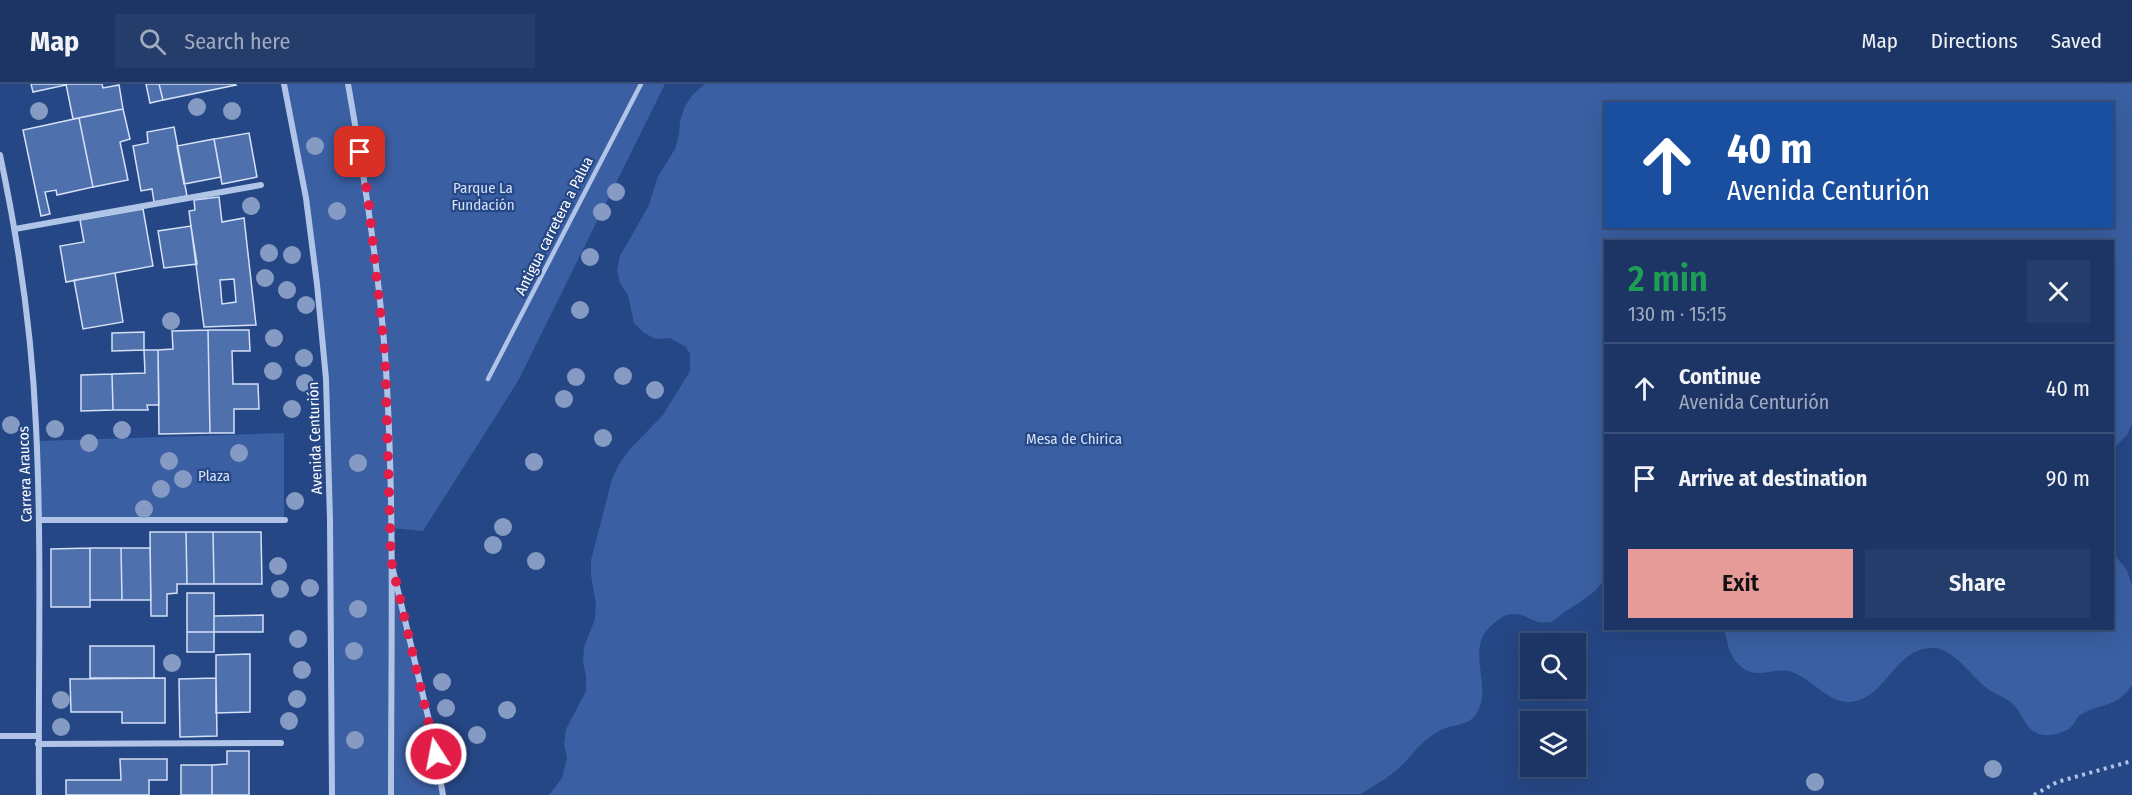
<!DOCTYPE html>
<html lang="en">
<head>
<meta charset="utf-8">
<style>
  body { margin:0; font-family:"Fira Sans Condensed",sans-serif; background:#253d6a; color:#f1f3f6; height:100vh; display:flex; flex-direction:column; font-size:22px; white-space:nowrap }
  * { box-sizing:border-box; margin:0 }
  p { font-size:20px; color:#a0abbf }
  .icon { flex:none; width:33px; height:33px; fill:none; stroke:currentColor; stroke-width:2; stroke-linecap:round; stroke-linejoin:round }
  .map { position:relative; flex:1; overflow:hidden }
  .side { position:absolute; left:1604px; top:156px; width:510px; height:390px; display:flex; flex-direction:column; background:#1c3564; border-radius:0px; box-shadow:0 6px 24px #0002,0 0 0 2px #3a5078 }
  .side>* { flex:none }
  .guide { position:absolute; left:1604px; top:18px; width:510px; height:126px; border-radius:0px; box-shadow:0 6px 24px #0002,0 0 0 2px #3a5078; background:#1a4fa0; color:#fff; overflow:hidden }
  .fabs { position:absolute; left:1520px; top:549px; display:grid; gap:12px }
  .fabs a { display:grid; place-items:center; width:66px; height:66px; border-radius:0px; background:#1c3564; box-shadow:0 6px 24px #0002,0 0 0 2px #3a5078; font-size:30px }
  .pin { position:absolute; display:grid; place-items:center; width:51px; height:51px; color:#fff; margin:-26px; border-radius:12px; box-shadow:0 3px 9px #0006 }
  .me { position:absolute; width:66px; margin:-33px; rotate:349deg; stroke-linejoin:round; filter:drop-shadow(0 0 4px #0008) }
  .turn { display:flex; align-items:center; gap:21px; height:126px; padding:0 24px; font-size:27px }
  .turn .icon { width:78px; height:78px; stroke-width:2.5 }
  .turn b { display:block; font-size:42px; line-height:51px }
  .round { display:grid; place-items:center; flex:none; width:63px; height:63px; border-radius:0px; background:#253d6a }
  .head { display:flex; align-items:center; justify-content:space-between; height:102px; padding:0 24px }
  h1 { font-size:36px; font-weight:600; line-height:45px; color:#1e9e55 }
  .cta { display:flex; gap:12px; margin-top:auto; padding:12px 24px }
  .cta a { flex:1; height:69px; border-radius:0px; background:#e69b98; color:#111; font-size:24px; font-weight:600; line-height:69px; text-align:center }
  .cta a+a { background:#253d6a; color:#f1f3f6 }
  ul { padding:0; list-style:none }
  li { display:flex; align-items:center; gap:18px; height:90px; padding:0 24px; border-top:2px solid #3a5078 }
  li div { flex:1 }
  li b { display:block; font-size:22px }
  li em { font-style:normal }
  header { display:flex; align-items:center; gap:36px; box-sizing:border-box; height:84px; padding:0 30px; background:#1c3564; border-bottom:2px solid #3a5078 }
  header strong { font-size:28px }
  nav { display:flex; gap:33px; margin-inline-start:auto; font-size:21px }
  .search { width:420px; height:54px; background:#253d6a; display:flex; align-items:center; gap:15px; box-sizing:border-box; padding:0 21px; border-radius:0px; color:#a0abbf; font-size:22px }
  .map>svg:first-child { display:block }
  .green { fill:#3a5fa2; fill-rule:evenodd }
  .building { fill:#4e70ad; stroke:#d4e0f6; stroke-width:1.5; fill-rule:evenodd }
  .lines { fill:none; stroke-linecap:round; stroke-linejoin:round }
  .path { stroke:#b0c4e8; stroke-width:4; stroke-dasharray:3 4.5; stroke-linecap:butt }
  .service { stroke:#b0c4e8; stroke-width:4.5 }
  .minor { stroke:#b0c4e8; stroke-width:6 }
  .tree { fill:#869bc3 }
  .route { stroke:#e11d48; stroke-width:10; stroke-dasharray:0 18 }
  .labels { text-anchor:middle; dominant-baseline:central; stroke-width:4.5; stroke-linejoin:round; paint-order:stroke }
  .park-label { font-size:15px; fill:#d4e0f6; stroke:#264785 }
  .street-label { font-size:15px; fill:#fff; stroke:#264785 }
</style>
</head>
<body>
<header>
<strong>Map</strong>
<div class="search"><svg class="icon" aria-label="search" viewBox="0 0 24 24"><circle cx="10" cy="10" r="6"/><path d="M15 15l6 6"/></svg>Search here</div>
<nav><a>Map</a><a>Directions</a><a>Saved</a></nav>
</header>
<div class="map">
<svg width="2132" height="711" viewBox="0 0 2132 711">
  <rect width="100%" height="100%" fill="#264785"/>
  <!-- green -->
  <path class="green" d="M284 0H665L518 297 423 447 391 444V476L443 711H332L326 295 306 114Z
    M705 0H2132V340L2127 351 2112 366V158H1605V494C1592 516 1570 521 1552 538 1548 538 1542 539 1538 538 1529 536 1524 529 1513 530 1505 530 1499 535 1493 540 1461 566 1498 607 1473 634 1465 642 1449 641 1439 647 1423 655 1412 672 1399 684 1387 695 1374 701 1361 710L549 711 562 694 567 674 564 660 566 645 586 607V592L583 578 584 563 595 535 596 520 591 491V476L612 395 619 380 630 365 663 331 690 287V270L686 263 670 254 656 255 644 249 634 239 628 211 620 199 617 186 620 172 649 121 658 92 675 65 679 51 680 37 685 22 693 10ZM1605 20H2112V142H1605Z
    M284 349V434H41L39 357Z
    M2112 468 2127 486 2132 502V601C2115 625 2103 618 2082 630 2075 633 2076 639 2071 643 2066 648 2052 652 2045 651 2026 650 2024 632 2014 621 2007 614 1999 612 1991 607 1973 596 1956 565 1933 564 1900 563 1889 602 1864 614 1834 629 1817 597 1792 588 1777 582 1758 596 1743 584 1729 574 1728 561 1724 545L2112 544Z"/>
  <!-- building -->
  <path class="building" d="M31 0H66V1L33 8Z
    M66 0H102L103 4 119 1 123 25 73 35Z
    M146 0H159L163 16 150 19Z
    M159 0H235L236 1 163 16Z
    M123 25 130 55 120 58 128 96 93 103 79 34Z
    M79 34 93 103 57 111 56 106 45 108 50 130 41 132 23 46Z
    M174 43 187 112 154 118 152 105 141 107 133 62 148 59 147 48Z
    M249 49 257 93 222 100 214 55Z
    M214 55 221 93 184 100 177 62Z
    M219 113 222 138 244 134 256 241 204 243 189 127 195 126 194 116ZM234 195 236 218 222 220 220 196Z
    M143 125 153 182 66 198 60 162 84 158 80 136Z
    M191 142 197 180 164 184 158 147Z
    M115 189 123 238 83 245 74 196Z
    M208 246H249L250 267H232L233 300H258L259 325H234V349H210Z
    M208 246 210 349 159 350 158 266 173 265 172 247Z
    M144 248V266L112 267V249Z
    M144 266H158L159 321H147L148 326H113L112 290 145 289Z
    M112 290 113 326 81 327V291Z
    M150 448H186L187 500H177V509L167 510V532H151Z
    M186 448H213L214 500H187Z
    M213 448H261L262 500H214Z
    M90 464V523H51V465Z
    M90 464H121L122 516H90Z
    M121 464H150L151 516H122Z
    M187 509H214V548H187Z
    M263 531V548H214V532Z
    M187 548H214V568H187Z
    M90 562H154V594H90Z
    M250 570V628L216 629V571Z
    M165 594V639H122V628H71L70 595Z
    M216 594 217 652 180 653 179 595Z
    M227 667H249V711H212V681L227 680Z
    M120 675H167V696H149V711H66V696H121Z
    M181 681H212V711H181Z"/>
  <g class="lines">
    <!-- path -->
    <path class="path" d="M2034 711 2057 698 2132 677"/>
    <!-- service -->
    <path class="service" d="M488 295 641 0"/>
    <!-- minor -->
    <path class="minor" d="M284 0 306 114 317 200 326 295 330 436 332 711
      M348 0C364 90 378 179 385 270 395 417 391 564 391 711
      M0 71C19 160 32 251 36 342 42 465 38 588 39 711
      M15 145 261 101
      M39 436H285
      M393 486 432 649 443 711
      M0 652H39
      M38 660 281 659"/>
  </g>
  <!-- trees -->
  <g class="tree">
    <circle cx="197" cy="23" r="9"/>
    <circle cx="39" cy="27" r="9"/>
    <circle cx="232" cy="27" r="9"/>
    <circle cx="315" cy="62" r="9"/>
    <circle cx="616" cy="108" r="9"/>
    <circle cx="251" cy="122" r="9"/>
    <circle cx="337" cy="127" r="9"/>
    <circle cx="602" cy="128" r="9"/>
    <circle cx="269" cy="169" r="9"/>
    <circle cx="292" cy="171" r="9"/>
    <circle cx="590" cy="173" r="9"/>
    <circle cx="265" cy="194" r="9"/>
    <circle cx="287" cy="206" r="9"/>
    <circle cx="306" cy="221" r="9"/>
    <circle cx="580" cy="226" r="9"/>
    <circle cx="171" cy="237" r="9"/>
    <circle cx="274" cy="254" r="9"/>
    <circle cx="304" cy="274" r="9"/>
    <circle cx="273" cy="287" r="9"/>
    <circle cx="623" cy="292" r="9"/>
    <circle cx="576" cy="293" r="9"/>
    <circle cx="305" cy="299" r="9"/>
    <circle cx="655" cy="306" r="9"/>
    <circle cx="564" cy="315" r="9"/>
    <circle cx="292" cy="325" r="9"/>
    <circle cx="11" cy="341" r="9"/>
    <circle cx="55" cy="345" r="9"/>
    <circle cx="122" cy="346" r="9"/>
    <circle cx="603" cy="354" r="9"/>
    <circle cx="89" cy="359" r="9"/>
    <circle cx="239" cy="369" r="9"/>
    <circle cx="169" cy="377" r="9"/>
    <circle cx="534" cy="378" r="9"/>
    <circle cx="358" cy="379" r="9"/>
    <circle cx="183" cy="395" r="9"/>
    <circle cx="161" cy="405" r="9"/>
    <circle cx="295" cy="417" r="9"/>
    <circle cx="144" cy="425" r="9"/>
    <circle cx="503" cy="443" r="9"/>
    <circle cx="493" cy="461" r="9"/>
    <circle cx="536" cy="477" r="9"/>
    <circle cx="278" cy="482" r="9"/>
    <circle cx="310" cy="504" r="9"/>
    <circle cx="280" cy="505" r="9"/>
    <circle cx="358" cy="525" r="9"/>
    <circle cx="298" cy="555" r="9"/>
    <circle cx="354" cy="567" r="9"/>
    <circle cx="172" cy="579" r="9"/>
    <circle cx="302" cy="586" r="9"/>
    <circle cx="442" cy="598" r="9"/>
    <circle cx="297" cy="615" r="9"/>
    <circle cx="61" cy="616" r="9"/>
    <circle cx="446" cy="624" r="9"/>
    <circle cx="507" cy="626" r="9"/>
    <circle cx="289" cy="637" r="9"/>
    <circle cx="61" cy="643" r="9"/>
    <circle cx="477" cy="651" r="9"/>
    <circle cx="355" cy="656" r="9"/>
    <circle cx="452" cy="658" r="9"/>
    <circle cx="1993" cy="685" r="9"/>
    <circle cx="1815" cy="698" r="9"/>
  </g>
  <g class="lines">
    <!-- route -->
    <path class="route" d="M360 68 368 113 385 271 391 476 436 670"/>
  </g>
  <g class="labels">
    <!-- park labels -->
    <g class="park-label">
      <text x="483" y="104">Parque La<tspan x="483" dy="17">Fundación</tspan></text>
      <text x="1074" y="355">Mesa de Chirica</text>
      <text x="214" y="392">Plaza</text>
    </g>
    <!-- street labels -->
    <g class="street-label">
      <text transform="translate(554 142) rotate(-63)">Antigua carretera a Palua</text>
      <text transform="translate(315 354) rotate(-92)">Avenida Centurión</text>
      <text transform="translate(25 390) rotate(-92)">Carrera Araucos</text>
    </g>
  </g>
</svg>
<div class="fabs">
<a><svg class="icon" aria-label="search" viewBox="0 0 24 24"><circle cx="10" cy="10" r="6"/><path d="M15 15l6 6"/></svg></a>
<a><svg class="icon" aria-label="layers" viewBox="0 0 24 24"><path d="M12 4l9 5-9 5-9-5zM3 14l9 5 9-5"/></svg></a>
</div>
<div class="pin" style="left:360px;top:68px;background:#d93025"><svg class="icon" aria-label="arrive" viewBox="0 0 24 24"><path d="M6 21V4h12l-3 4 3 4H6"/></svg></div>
<svg class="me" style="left:436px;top:670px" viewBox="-20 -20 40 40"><circle r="17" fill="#e11d48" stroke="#fff" stroke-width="3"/><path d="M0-11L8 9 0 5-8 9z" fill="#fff"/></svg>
<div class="guide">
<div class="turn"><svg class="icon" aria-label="ahead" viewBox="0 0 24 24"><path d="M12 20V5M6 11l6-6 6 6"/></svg><div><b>40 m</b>Avenida Centurión</div></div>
</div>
<section class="side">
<div class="head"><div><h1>2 min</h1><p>130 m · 15:15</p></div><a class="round"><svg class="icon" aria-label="close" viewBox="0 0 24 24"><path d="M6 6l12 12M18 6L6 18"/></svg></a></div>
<ul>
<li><svg class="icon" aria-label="ahead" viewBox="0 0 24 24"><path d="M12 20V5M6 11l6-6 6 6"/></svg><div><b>Continue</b><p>Avenida Centurión</p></div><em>40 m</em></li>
<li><svg class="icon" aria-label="arrive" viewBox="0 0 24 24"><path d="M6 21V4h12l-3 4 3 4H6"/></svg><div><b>Arrive at destination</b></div><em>90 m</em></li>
</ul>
<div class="cta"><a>Exit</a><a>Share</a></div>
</section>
</div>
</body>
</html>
